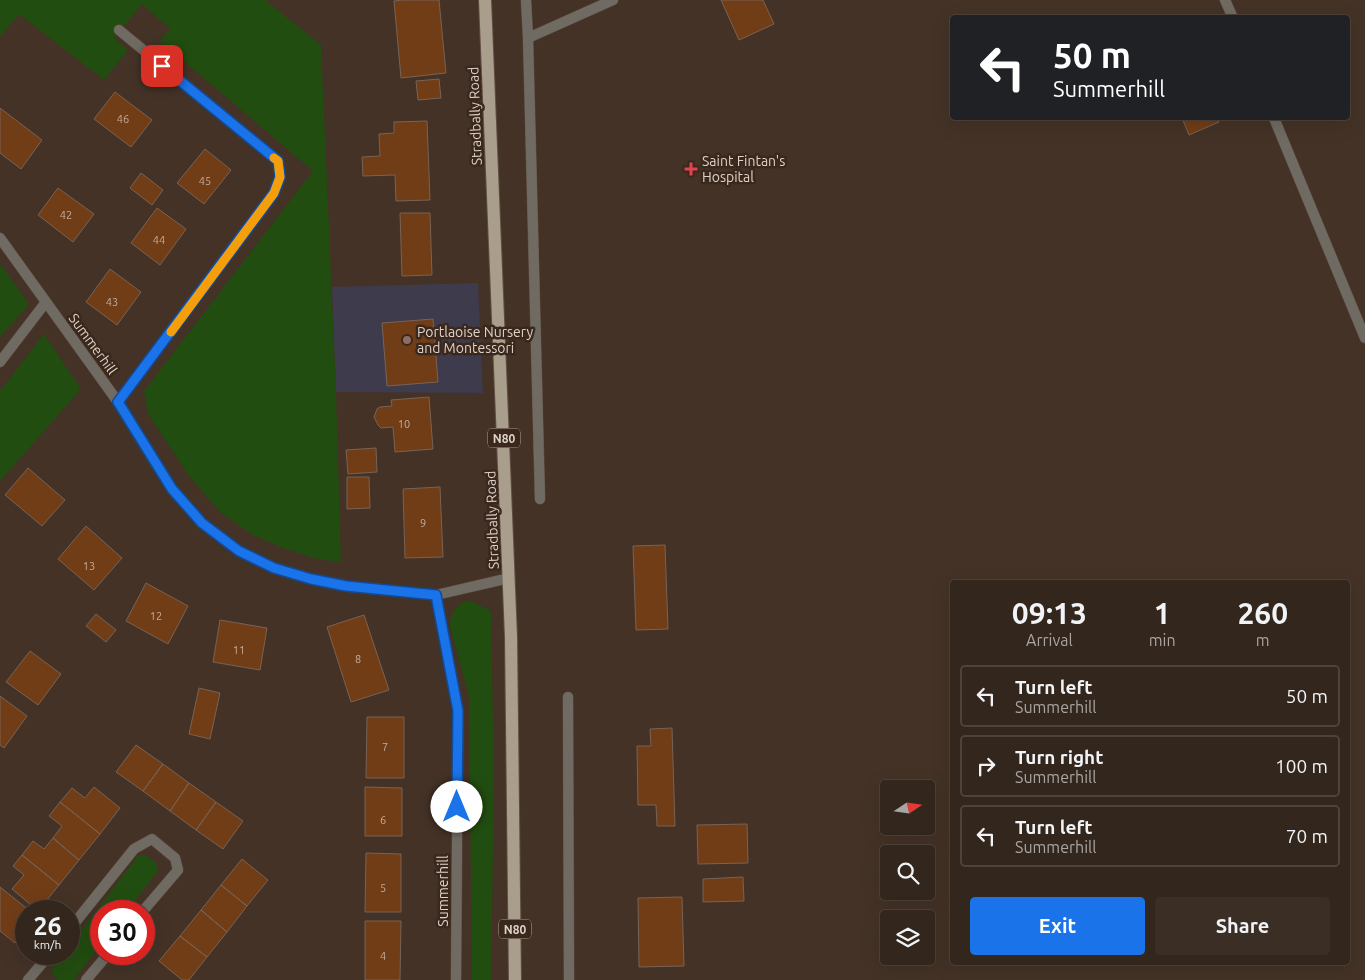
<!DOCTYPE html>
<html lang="en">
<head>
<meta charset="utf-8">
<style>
  body { margin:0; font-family:Ubuntu,sans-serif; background:#3b2e25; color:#f1f3f6; height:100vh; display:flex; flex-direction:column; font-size:19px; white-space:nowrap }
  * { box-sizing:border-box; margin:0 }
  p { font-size:16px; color:#a9a5a3 }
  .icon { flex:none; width:28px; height:28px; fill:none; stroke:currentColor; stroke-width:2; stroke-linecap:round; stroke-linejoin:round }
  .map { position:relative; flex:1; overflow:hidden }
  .side { position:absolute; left:950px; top:580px; width:400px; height:385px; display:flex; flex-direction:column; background:#33261c; border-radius:5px; box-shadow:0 5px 20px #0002,0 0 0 1px #4e433b }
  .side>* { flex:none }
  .banner { position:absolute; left:950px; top:15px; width:400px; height:105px; border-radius:5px; box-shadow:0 5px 20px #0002,0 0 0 1px #4e433b; background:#202124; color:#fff; overflow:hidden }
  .needle { width:32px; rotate:77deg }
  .controls { position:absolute; left:880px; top:780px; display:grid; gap:10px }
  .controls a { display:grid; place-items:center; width:55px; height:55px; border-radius:5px; background:#33261c; box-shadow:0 5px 20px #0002,0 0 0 1px #4e433b; font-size:25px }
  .speed { position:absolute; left:15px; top:900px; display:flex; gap:10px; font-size:25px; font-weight:700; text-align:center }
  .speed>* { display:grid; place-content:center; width:65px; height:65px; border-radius:50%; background:#33261c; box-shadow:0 5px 20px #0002,0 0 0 1px #4e433b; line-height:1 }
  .speed small { font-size:12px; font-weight:400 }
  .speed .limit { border:8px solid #d22; background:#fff; color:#111 }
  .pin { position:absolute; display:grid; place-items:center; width:42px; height:42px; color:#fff; margin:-21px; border-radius:10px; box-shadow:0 2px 8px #0006 }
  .me { position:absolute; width:55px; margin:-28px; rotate:0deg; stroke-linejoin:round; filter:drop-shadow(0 0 4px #0008) }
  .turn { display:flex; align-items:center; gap:18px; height:105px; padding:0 20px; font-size:22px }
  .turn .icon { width:65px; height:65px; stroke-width:2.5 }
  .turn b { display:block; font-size:35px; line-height:42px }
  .eta { display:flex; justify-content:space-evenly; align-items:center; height:85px; text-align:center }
  .eta b { font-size:30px; font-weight:700; line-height:35px }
  .button { display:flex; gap:10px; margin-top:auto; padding:10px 20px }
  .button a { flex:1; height:58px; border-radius:5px; background:#1a73e8; color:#fff; font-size:20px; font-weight:700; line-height:58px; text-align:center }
  .button a+a { background:#3b2e25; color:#f1f3f6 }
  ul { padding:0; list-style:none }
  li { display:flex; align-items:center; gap:15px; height:62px; margin:0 10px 8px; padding:0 10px; border:2px solid #4e433b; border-radius:5px }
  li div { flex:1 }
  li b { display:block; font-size:19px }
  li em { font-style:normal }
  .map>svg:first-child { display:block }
  .education { fill:#3e3b4d }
  .green { fill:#224d10 }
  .building { fill:#713d17; stroke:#786355 }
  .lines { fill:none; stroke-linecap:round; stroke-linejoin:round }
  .lane-casing { stroke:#604f44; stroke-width:11 }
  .street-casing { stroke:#604f44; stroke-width:11 }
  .primary-casing { stroke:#604f44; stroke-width:14 }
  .lane { stroke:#706b62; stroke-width:10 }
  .street { stroke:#706b62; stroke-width:10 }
  .primary { stroke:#a89e8b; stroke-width:12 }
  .route-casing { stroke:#114b97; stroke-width:12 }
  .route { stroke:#1a73e8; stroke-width:9 }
  .slow { stroke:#f59e0b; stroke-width:9 }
  .health-dot { fill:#e0444e; stroke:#3a281c; stroke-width:2 }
  .education-dot { fill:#8d6e63; stroke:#3a281c; stroke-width:2 }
  .labels { text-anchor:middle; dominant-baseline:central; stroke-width:5; stroke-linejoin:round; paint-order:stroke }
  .number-label { font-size:11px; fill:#c3ad9e }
  .shield { fill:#3a281c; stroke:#ad9f96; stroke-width:1 }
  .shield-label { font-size:12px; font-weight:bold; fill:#ded2cb }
  .street-label { font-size:14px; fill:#ded2cb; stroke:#3a281c }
  .poi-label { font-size:14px; fill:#ded2cb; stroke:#3a281c; text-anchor:start }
</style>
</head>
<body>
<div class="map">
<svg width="1365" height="980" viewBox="0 0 1365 980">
  <rect width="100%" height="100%" fill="#443226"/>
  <!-- education -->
  <path class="education" d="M478 283 483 393 336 392 332 287Z"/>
  <!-- green -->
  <path class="green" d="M0 0H265L321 45 336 392 341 562 317 559 283 548 253 535 220 512 189 476 148 414 144 391 313 171 160 41 170 29 142 4 114 38 128 50 104 80 19 14 0 37Z
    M0 264 29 304 0 337Z
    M44 334 81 389 0 481V391Z
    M464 602H474L491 611 494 782 491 980H472L469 696 450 627C450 614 453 609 464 602Z
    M146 855 155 862 158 869 157 872 127 911H101V944L74 980H57L51 971 62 954H69V946L138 856Z"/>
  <!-- building -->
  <path class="building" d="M402 0H439L446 73 401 78 394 1Z
    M721 0H763L774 24 739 40Z
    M439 79 441 98 418 100 416 81Z
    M115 92 152 120 131 147 94 119Z
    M0 108 42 140 21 169 0 153Z
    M1182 118H1217L1219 122 1189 135Z
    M427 121 430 200 396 201 395 175 363 176 362 157 380 156 379 134 394 133V122Z
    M205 149 231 170 204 204 177 183Z
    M141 173 163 190 152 205 130 188Z
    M58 188 94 214 73 242 38 215Z
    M157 208 186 229 160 265 131 243Z
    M400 213H430L432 275 402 276Z
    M110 269 141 292 117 325 86 302Z
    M433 319 438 382 387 386 382 323Z
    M429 397 433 449 395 452 393 427 381 428 378 425 374 417 377 409 380 407 392 406 391 400Z
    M376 448 377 472 348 474 346 450Z
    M28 468 65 500 42 526 5 495Z
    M347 477H369L370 508 347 509Z
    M440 487 443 557 405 558 403 489Z
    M86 526 122 558 94 590 58 559Z
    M665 545 668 629 636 630 633 546Z
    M146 583 188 606 168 644 126 621Z
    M96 614 116 630 106 642 86 626Z
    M364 615 389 690 351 702 327 627Z
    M220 620 267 628 260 670 213 662Z
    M30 651 61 674 38 705 6 682Z
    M199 688 220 693 210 739 189 734Z
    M0 696 27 716 4 748 0 745Z
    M367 717H404V778H366Z
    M672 728 675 826H657L656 805H638L637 746H651L650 729Z
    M136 745 163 764 143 791 116 772Z
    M163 764 189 783 170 811 143 791Z
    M189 783 216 802 196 830 170 811Z
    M94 787 120 808 100 834 60 802 72 788 85 798Z
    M365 787 402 788V836H365Z
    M60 802 100 834 79 860 53 838 62 826 49 816Z
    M216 802 243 821 223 849 196 830Z
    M747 824 748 863 698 864 697 825Z
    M53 838 79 860 59 885 22 855 33 841 44 849Z
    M366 853 401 854V912H365Z
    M22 855 59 885 38 911 12 889 24 875 13 866Z
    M242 859 268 880 247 906 221 885Z
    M743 877 744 901 703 902V879Z
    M221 885 247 906 227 932 201 910Z
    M0 887 30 911H26V929L15 943 0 931Z
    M682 897 684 966 639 967 638 898Z
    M201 910 227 932 207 957 180 936Z
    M365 921H401L400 980H365Z
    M180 936 207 957 189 980H182L159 961Z"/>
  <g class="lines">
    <!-- lane casing -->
    <g class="lane-casing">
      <path id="lane" d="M526 0 528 38 613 0
        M1225 0 1233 18
        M528 38 540 499
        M1274 118 1365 338"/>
    </g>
    <!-- street casing -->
    <g class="street-casing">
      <path id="street" d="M0 238 118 402 172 489 202 523 239 551 274 568 311 579 346 586 374 589 436 595 509 578
        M0 362 46 302
        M118 402 274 193 280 177 278 161 119 30
        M436 595 458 711 456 980
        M568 697 569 980
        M69 930 134 849 152 839 175 858 178 870 143 911
        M28 980 50 954
        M86 980 108 954"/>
    </g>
    <!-- primary casing -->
    <g class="primary-casing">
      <path id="primary" d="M485 0 511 637 515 980"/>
    </g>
    <!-- lane -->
    <use href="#lane" class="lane"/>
    <!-- street -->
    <use href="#street" class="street"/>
    <!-- primary -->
    <use href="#primary" class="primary"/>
  </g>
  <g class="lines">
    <!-- route casing -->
    <g class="route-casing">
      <path id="route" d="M162 66 278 161 280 177 274 193 118 402 172 489 202 523 239 551 274 568 311 579 346 586 436 595 458 711 457 807"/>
    </g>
    <!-- route -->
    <use href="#route" class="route"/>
    <!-- slow -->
    <path class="slow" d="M171 332 274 193 280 177 278 161 274 158"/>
  </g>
  <!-- markers -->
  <path class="health-dot" d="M688.5 161.5h5v5h5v5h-5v5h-5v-5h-5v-5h5z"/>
  <circle class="education-dot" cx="407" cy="340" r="5"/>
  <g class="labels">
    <!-- number labels -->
    <g class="number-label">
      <text x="123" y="119">46</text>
      <text x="205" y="181">45</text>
      <text x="66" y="215">42</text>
      <text x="159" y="240">44</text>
      <text x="112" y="302">43</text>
      <text x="404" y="424">10</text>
      <text x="423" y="523">9</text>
      <text x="89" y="566">13</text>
      <text x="156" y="616">12</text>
      <text x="239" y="650">11</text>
      <text x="358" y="659">8</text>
      <text x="385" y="747">7</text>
      <text x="383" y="820">6</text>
      <text x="383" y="888">5</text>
      <text x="383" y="956">4</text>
    </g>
    <!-- shield labels -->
    <g class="shield">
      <rect x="488" y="428.5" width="32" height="19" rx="4"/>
      <rect x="499" y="919.5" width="32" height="19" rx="4"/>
    </g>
    <g class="shield-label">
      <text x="504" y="438">N80</text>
      <text x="515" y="929">N80</text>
    </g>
    <!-- street labels -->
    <g class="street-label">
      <text transform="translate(475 116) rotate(-92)">Stradbally Road</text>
      <text transform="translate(93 344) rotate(54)">Summerhill</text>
      <text transform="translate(492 520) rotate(-92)">Stradbally Road</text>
      <text transform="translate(443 891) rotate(-90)">Summerhill</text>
    </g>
    <!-- poi labels -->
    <g class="poi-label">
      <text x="702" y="161">Saint Fintan's<tspan x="702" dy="16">Hospital</tspan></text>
      <text x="417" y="332">Portlaoise Nursery<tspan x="417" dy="16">and Montessori</tspan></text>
    </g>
  </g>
</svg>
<div class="controls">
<a><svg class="needle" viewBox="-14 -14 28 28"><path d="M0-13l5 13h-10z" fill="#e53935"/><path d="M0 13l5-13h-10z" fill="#a9a5a3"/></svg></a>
<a><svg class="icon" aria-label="search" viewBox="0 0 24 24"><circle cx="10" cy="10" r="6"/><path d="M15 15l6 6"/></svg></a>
<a><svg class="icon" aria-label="layers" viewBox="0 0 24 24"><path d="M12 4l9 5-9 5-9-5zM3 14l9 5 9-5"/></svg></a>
</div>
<div class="speed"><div>26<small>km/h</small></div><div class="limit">30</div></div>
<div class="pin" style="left:162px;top:66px;background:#d93025"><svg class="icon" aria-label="arrive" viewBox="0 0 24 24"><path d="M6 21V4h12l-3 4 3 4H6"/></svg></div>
<svg class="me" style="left:457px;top:807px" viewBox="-20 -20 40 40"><circle r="19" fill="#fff"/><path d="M0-13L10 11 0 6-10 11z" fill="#1a73e8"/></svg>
<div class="banner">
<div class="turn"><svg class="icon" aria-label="left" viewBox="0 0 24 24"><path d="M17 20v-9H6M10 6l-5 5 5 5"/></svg><div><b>50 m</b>Summerhill</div></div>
</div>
<section class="side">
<div class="eta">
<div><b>09:13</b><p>Arrival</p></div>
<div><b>1</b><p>min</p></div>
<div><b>260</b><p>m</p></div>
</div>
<ul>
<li><svg class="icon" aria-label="left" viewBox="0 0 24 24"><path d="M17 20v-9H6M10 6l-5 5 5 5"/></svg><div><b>Turn left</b><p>Summerhill</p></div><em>50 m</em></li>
<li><svg class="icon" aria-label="right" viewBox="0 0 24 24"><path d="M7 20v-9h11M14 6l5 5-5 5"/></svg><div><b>Turn right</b><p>Summerhill</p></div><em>100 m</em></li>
<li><svg class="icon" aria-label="left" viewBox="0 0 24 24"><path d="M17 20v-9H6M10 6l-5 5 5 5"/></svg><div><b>Turn left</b><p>Summerhill</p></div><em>70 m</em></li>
</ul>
<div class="button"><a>Exit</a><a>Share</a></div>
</section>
</div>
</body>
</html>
